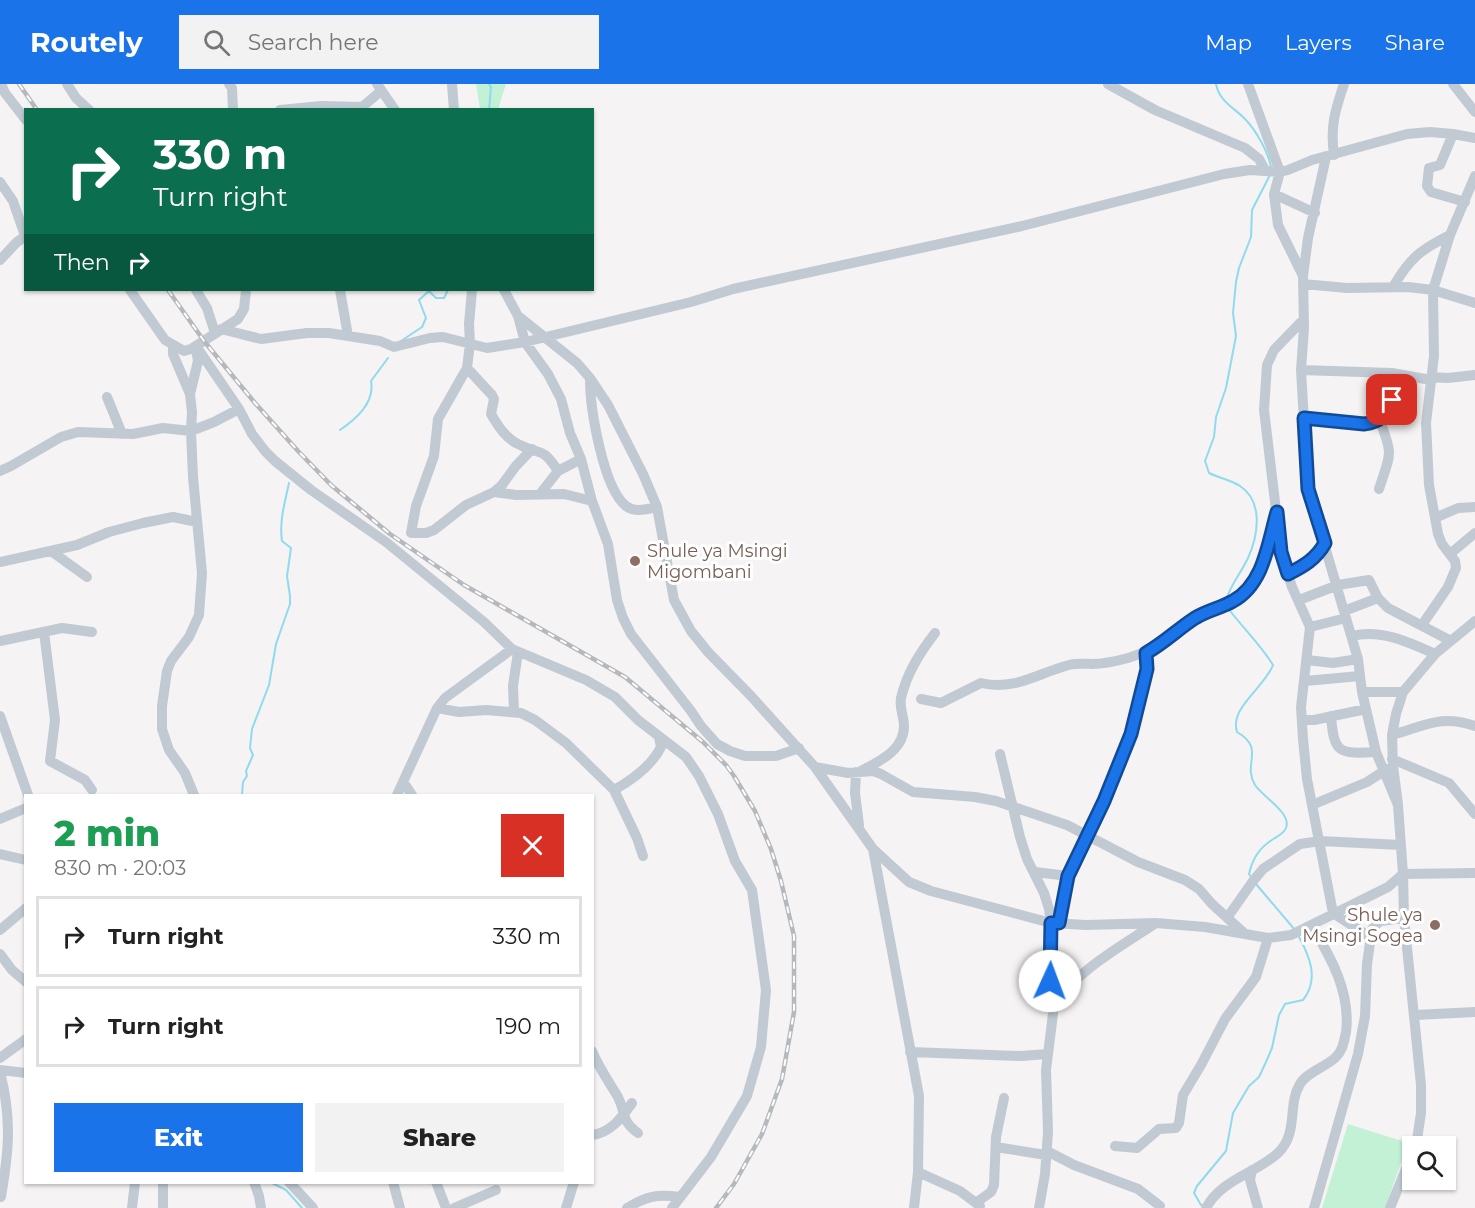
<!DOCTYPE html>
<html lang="en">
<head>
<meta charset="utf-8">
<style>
  body { margin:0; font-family:Montserrat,sans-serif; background:#f2f2f2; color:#222; height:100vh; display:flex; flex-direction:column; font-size:22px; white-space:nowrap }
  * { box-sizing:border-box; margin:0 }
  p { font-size:20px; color:#767676 }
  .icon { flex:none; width:33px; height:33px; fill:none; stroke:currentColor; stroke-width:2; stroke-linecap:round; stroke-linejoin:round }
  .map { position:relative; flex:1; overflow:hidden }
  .panel { position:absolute; left:24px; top:710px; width:570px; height:390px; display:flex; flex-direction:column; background:#fff; border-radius:0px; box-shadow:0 2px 4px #0004 }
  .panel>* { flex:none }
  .banner { position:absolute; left:24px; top:24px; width:570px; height:183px; border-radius:0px; box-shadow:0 2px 4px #0004; background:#0b6e4f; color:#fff; overflow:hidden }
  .tools { position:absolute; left:1402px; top:1052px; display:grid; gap:12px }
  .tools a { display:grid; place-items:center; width:54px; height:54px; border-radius:0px; background:#fff; box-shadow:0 2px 4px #0004; font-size:30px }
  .pin { position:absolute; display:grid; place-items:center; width:51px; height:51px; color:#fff; margin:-26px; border-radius:12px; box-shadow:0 3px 9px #0006 }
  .me { position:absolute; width:66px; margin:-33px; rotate:2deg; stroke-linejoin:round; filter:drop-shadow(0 0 4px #0008) }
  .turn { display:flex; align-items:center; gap:21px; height:126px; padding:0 30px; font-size:27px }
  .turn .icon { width:78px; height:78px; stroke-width:2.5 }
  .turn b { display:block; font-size:42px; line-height:51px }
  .then { display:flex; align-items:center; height:57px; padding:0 30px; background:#0003; gap:12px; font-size:22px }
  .round { display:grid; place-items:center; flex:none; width:63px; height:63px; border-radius:0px; background:#f2f2f2 }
  .head { display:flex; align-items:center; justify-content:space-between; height:102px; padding:0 30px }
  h1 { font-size:36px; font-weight:800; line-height:45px; color:#1e9e55 }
  .action { display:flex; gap:12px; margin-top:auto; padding:12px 30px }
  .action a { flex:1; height:69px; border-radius:0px; background:#1a73e8; color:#fff; font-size:24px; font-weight:800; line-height:69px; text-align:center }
  .action a+a { background:#f2f2f2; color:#222 }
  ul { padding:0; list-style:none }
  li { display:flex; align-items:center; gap:18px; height:81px; margin:0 12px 9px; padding:0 18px; border:3px solid #e0e0e0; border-radius:0px }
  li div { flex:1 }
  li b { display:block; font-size:22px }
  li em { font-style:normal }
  header { display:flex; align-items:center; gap:36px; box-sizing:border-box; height:84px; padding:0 30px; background:#1a73e8; color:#fff }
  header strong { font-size:28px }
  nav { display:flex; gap:33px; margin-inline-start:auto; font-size:21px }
  .search { width:420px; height:54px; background:#f2f2f2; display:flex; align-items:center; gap:15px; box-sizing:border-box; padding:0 21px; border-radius:0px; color:#767676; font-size:22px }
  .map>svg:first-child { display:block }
  .green { fill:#c3f1d5 }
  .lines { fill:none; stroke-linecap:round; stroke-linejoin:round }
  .stream { stroke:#90daee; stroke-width:2 }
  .minor { stroke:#c1cad2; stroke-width:10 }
  .rail-casing { stroke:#b5b8bd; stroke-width:4.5 }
  .rail { stroke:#fff; stroke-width:2; stroke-dasharray:7; stroke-linecap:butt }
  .route-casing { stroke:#114b97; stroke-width:15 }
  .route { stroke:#1a73e8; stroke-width:10 }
  .education-dot { fill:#8d6e63; stroke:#fff; stroke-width:2 }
  .labels { text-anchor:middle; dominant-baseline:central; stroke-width:6; stroke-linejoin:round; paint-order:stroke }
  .education-label { font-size:18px; fill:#785e54; stroke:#fff; text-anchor:start }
</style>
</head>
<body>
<header>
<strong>Routely</strong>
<div class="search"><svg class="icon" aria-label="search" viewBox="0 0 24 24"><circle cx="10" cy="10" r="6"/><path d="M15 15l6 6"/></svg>Search here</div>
<nav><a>Map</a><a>Layers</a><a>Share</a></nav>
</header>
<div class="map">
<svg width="1475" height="1124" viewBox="0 0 1475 1124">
  <rect width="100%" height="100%" fill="#f5f3f3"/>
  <!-- green -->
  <path class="green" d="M476 0H506L498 25H480Z
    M1348 1040 1408 1059 1385 1124H1322Z"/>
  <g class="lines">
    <!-- stream -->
    <path class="stream" d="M1216 0C1220 19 1234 23 1246 36 1257 48 1268 68 1271 83
      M489 26 491 3 489 0
      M401 257 422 243 426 234 419 216 429 207 436 214H444L448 206
      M340 346C356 335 375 319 371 297L388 274
      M1226 516C1231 500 1241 489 1248 474 1258 452 1264 418 1240 402 1231 396 1219 394 1209 389L1205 377 1214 353 1216 333 1226 304 1236 252 1233 229 1236 198 1239 184 1251 153 1252 126 1270 91
      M1227 523C1242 543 1260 560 1273 581 1265 603 1229 624 1237 648 1266 665 1242 679 1255 701 1263 713 1292 729 1286 744 1284 749 1280 751 1275 754 1260 763 1253 773 1249 790L1251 793
      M242 711 243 698 247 692 246 687 253 671 250 664 252 645 269 601 276 560 290 520V512L287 492 291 464 282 457C279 437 285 418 289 399
      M1256 800 1295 846
      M270 1098 286 1106 302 1124
      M1204 1121H1201L1194 1109 1197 1102 1226 1067 1233 1029 1249 1002 1259 993 1266 978 1272 964 1279 931 1285 920 1303 916C1320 895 1309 871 1298 851"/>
    <!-- minor -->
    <path class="minor" d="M1 0 5 9 26 36
      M67 0 76 14 89 26
      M229 0 232 4 233 26
      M377 0 395 26
      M452 0 454 26
      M1108 0 1155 26 1245 64 1259 75 1265 86
      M1248 0 1280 88 1274 110 1278 141 1303 192
      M1453 0 1475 28
      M280 26 321 22 362 23
      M362 26V23L381 7
      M1453 50 1440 81 1429 84 1427 102 1431 108 1465 118
      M1334 71C1330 42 1335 27 1344 0
      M1326 73 1308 154 1303 192 1304 244 1301 286 1308 405 1358 575 1362 608 1376 668 1398 721
      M0 98 13 117 25 152
      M1274 110 1315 129
      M0 176 17 158 26 152
      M1303 200 1347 204 1408 203 1433 206 1475 219
      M1393 203C1410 174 1420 166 1450 151
      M130 206 165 256 184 267 191 265 238 235 244 225 246 206
      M196 206 207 224 215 249
      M340 206 348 252
      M472 206 469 240 470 260 467 284 438 335 434 372 416 422 411 449H426L434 446 466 421 494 408 502 401 515 383 532 365
      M504 206 518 232 577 279 590 294 608 321 643 390 657 423 674 516 691 547 708 568 751 612 815 683 873 765 909 798 931 807 1051 839 1086 841 1156 839 1205 843 1268 854 1291 851 1388 803 1403 790 1475 789
      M518 232 525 258 548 290 561 315 570 349 581 375 592 417 608 460 617 516 623 534 631 550 691 627 701 642 717 660 730 667 745 672H776L799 664
      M1304 235 1274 266 1267 281 1264 326 1281 468 1292 503 1310 543 1301 623 1303 655 1307 695 1333 829 1370 853
      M221 245 261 255 307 249H329L380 257 394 263 430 254 443 253 487 264 525 258 691 218 733 205 1022 142 1224 90 1250 86 1280 88 1288 86 1312 76 1407 50 1430 48 1453 50 1475 54
      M173 262V270L190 310 192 328 191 347 193 393 202 489 199 531 189 553 171 577 167 587 162 622V645L169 666 185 689 194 711
      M196 262 239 325 252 350 265 367 275 377 311 406 386 458 484 538 512 565 586 596 615 613 638 636 686 673 699 692 718 730 735 777 752 806 766 906 761 963 747 1012 711 1073 672 1124
      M467 284 492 311 494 315 491 330C498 342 506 355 520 361 542 372 542 362 558 387
      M1301 286 1392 289 1431 296
      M1432 293 1448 294 1475 291
      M590 295C590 324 603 404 626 422 635 429 647 425 657 423
      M190 310 198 277 196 265
      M107 313 122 350
      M1304 334 1364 340 1380 337 1387 329 1395 309 1392 289
      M0 387 11 382 61 353 78 348 133 350 163 344 191 347 214 338 239 325
      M1379 405C1390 370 1394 373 1380 337
      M494 408 516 411 564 410 592 417
      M540 410 558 387 581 375
      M1435 434 1458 424 1475 423
      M51 467 87 493
      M1450 470 1475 449
      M0 478 77 461 109 448 143 439 173 433 197 438
      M1288 490C1304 482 1316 475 1325 459
      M1299 516 1338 501 1369 496 1378 514 1388 524 1451 557
      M1344 527 1378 514
      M1422 541 1448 503 1456 484 1455 477 1442 460 1438 450 1429 401 1426 339 1434 272 1433 206 1450 151 1475 92
      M1310 543 1346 534
      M44 548 55 636 50 677 85 696 92 706
      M1352 552C1381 545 1409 558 1435 570
      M0 557 62 544 92 548
      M1307 576 1333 579 1358 575
      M1305 597 1360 592
      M1362 608H1403
      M921 615 941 619 981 599C1015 607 1038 589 1069 581 1077 579 1084 580 1092 580 1104 580 1117 577 1128 574 1159 565 1180 543 1207 527 1222 518 1238 518 1250 503 1265 484 1269 457 1275 434
      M437 624 459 628 486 626 521 629 535 636 566 659 614 706 637 754 643 772
      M514 628 513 602 518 568
      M0 632 28 711
      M1331 632C1334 670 1339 670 1376 668
      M1302 636H1314L1366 625
      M1392 651C1425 642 1441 630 1475 642
      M1000 670 1020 753 1027 775 1044 809 1049 825 1051 839 1050 897 1053 930 1046 986 1048 1048 1045 1090 1039 1124
      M1392 675 1449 699 1475 730
      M815 683 848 689 873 687 881 690 913 708 975 713 996 717 1067 741 1138 778 1185 796 1199 805 1212 820 1245 850
      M861 687C880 677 904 666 904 642 904 632 899 624 901 614 907 589 919 570 935 549
      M856 688 855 709 859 741
      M404 699 412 711
      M614 706C632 696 652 681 661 663L659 653
      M397 711 437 624 445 614 512 565
      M1312 721 1367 698 1387 685
      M0 735 26 724
      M873 765 919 1012 918 1088 914 1124
      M0 770 26 776
      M1035 788 1068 792
      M1227 834 1253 797 1263 785 1300 760 1320 757 1401 761
      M1059 839C1062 823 1063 805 1069 790 1077 769 1088 751 1097 731 1120 685 1148 621 1146 569
      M0 846 26 824
      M0 870 12 886 26 898
      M1052 923C1076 887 1121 862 1156 839
      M1415 931 1475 928
      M592 967C599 984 609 998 618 1013 626 1029 621 1037 638 1049
      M910 968 1021 972 1048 970
      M0 974 26 955
      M0 986 26 989
      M0 988C12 1035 9 1066 1 1113
      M592 1051C611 1049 622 1033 632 1019
      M1115 1062 1137 1064 1159 1045 1176 1044 1179 1039 1183 1011 1201 981 1225 935 1256 893 1268 854
      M1416 1062 1421 1029V1001L1404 834 1403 790 1398 721 1393 682 1392 651 1396 630 1403 608 1435 570 1475 537
      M996 1063 1046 1071
      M1047 1067 1074 1081 1138 1105 1160 1122
      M1252 1086 1250 1096 1258 1124
      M918 1088 960 1107 980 1122
      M254 1098 259 1112 261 1124
      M289 1098 313 1124
      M393 1098 400 1124
      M436 1098 446 1124
      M977 1118 991 1108 994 1101 996 1053 1004 1014
      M132 1124 135 1098
      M163 1124V1098
      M454 1124 496 1106
      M566 1124 574 1098
      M627 1124C647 1112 656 1110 680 1113
      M1206 1124C1222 1095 1255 1090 1278 1069 1299 1049 1287 1021 1300 1000 1307 988 1326 983 1336 973 1343 966 1344 957 1346 948 1351 909 1331 873 1311 841
      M1314 1124 1358 970 1365 932 1367 880 1372 845 1380 837 1404 834
      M1390 1124 1413 1068"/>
    <!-- rail casing -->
    <g class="rail-casing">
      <path id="rail" d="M19 0 37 26
        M168 206 204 257 255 319 298 367 331 401 390 450 464 501 625 593 703 658 726 681 734 692 755 727 771 765 781 797 794 852V928L782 995 762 1050 734 1100 716 1124"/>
    </g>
    <!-- rail -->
    <use href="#rail" class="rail"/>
  </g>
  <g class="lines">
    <!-- route casing -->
    <g class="route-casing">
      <path id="route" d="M1050 897 1051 839H1059L1068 792 1104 717 1131 650 1147 585 1146 569C1164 559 1178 545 1195 534 1208 526 1221 524 1233 517 1264 500 1268 459 1277 428L1281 468 1288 490C1304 482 1316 475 1325 459L1308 405 1304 334 1364 340C1381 338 1386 331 1392 316"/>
    </g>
    <!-- route -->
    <use href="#route" class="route"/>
  </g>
  <!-- markers -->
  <g class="education-dot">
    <circle cx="635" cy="477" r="6"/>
    <circle cx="1435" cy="841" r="6"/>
  </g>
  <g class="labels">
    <!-- education labels -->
    <g class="education-label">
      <text x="647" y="467">Shule ya Msingi<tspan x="647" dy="21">Migombani</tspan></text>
      <text x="1423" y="831" text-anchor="end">Shule ya<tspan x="1423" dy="21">Msingi Sogea</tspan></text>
    </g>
  </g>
</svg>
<div class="tools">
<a><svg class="icon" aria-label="search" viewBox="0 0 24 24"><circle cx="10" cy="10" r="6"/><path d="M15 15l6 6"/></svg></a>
</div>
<div class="pin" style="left:1392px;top:316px;background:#d93025"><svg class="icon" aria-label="arrive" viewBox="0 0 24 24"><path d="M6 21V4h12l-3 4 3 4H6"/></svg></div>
<svg class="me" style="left:1050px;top:897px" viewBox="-20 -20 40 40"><circle r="19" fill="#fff"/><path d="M0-13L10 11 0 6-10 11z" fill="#1a73e8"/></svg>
<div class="banner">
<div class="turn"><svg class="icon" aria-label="right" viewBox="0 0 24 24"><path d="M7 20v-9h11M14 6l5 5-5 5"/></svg><div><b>330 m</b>Turn right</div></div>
<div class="then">Then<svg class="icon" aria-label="right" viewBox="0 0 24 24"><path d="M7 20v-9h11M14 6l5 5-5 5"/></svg></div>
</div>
<section class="panel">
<div class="head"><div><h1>2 min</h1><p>830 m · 20:03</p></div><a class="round" style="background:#d93025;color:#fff"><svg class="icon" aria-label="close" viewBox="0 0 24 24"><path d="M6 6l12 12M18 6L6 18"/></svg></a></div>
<ul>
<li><svg class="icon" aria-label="right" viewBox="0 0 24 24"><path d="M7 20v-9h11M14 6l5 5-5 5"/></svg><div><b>Turn right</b></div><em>330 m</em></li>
<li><svg class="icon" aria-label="right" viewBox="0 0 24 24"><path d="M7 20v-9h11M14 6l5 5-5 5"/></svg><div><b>Turn right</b></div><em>190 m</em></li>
</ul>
<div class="action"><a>Exit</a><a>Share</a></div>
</section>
</div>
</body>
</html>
